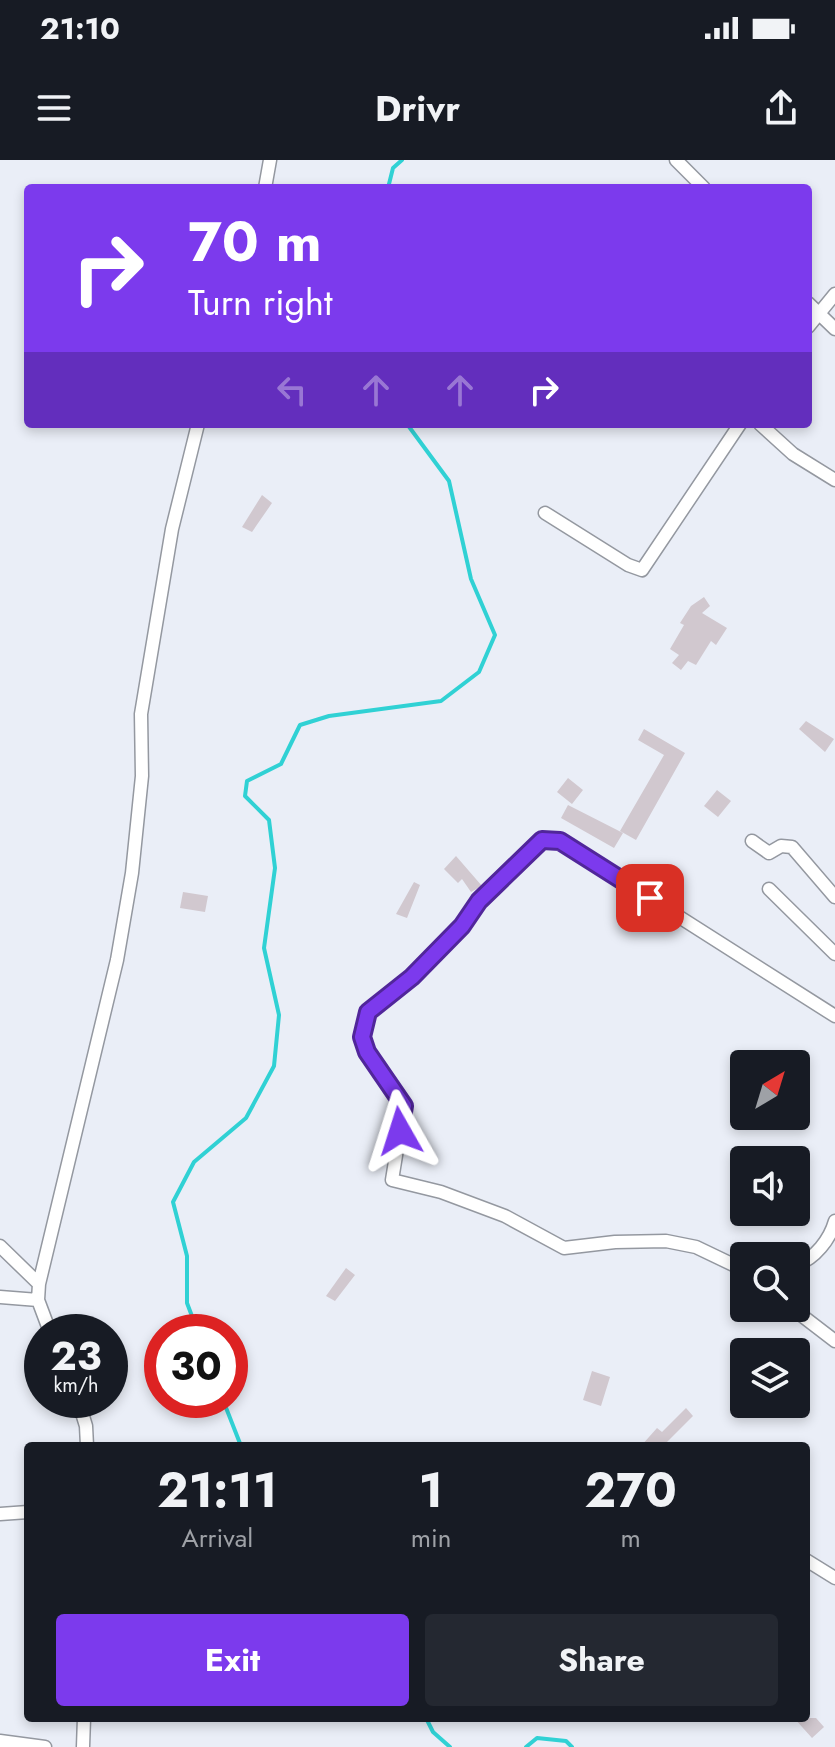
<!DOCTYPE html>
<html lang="en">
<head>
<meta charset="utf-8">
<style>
  body { margin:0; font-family:Jost,sans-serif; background:#242831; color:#f1f3f6; height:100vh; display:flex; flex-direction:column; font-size:30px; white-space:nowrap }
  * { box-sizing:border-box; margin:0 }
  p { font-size:26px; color:#9ea1a6 }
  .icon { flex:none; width:44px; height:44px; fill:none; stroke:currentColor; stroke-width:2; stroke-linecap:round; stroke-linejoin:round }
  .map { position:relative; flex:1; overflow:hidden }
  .panel { position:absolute; left:24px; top:1282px; width:786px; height:280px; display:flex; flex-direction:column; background:#171b24; border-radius:8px; box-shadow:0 4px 12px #0003 }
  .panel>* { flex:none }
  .banner { position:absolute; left:24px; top:24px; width:788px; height:244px; border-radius:8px; box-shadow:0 4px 12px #0003; background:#7c3aed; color:#fff; overflow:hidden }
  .needle { width:52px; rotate:38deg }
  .fabs { position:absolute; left:730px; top:890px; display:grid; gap:16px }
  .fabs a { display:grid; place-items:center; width:80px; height:80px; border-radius:8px; background:#171b24; box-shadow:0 4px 12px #0003; font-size:40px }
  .speed { position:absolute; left:24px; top:1154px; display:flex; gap:16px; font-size:40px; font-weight:700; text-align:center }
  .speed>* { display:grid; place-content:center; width:104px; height:104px; border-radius:50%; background:#171b24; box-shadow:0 4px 12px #0003; line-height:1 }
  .speed small { font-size:20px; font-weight:400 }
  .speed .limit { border:12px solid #d22; background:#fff; color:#111 }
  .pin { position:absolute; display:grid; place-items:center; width:68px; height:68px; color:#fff; margin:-34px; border-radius:16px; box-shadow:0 4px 12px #0006 }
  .me { position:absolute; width:88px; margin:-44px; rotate:354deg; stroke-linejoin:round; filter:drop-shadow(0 0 6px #0008) }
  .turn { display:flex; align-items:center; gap:28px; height:168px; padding:0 32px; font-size:36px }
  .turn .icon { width:104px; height:104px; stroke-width:2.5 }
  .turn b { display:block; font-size:56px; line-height:68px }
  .lanes { display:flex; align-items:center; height:76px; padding:0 32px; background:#0003; justify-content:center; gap:40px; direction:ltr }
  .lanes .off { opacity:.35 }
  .eta { display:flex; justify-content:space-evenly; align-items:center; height:136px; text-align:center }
  .eta b { font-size:48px; font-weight:700; line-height:56px }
  .button { display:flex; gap:16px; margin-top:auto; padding:16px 32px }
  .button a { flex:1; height:92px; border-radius:8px; background:#7c3aed; color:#fff; font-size:32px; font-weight:700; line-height:92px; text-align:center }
  .button a+a { background:#242831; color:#f1f3f6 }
  .status { display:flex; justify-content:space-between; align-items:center; height:56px; padding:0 40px; background:#171b24; direction:ltr }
  .status svg { height:22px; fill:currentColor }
  header { display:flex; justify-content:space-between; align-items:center; height:104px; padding:0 32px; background:#171b24; font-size:36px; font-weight:700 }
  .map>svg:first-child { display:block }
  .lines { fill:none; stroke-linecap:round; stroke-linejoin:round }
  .stream { stroke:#30d1d4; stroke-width:4 }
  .building { fill:#d1c8cf }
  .minor-casing { stroke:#9498a0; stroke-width:15 }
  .minor { stroke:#fff; stroke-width:12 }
  .route-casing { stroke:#51269a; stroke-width:20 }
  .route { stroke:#7c3aed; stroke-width:14 }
</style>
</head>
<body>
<div class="status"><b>21:10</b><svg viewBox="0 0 49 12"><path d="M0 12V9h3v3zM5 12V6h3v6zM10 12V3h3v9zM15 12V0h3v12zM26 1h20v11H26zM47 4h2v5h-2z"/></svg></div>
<header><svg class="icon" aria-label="menu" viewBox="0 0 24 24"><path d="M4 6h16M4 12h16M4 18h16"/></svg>Drivr<svg class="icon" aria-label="share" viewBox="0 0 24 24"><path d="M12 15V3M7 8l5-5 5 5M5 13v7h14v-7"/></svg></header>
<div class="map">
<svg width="835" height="1587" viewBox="0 0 835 1587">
  <rect width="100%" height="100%" fill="#eaeef7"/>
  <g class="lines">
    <!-- stream -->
    <path class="stream" d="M388 28 393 8 402 0
      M198 1172 187 1143V1096L173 1042 194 1002 246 958 274 906 279 855 264 788 275 708 269 660 245 636 247 621 281 604 300 565 329 556 441 541 479 512 495 475 471 419 449 321 407 264
      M223 1240 241 1286
      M426 1558 433 1572 450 1587
      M526 1587 537 1578 566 1581 572 1587"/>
  </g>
  <!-- building -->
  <path class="building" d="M262 335 272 343 252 372 242 367Z
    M704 437 710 446 702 453 727 468 716 485 711 481 696 505 688 501 681 510 672 503 679 495 670 489 684 465 680 463 691 446Z
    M806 561 834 579 825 592 799 569Z
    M644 569 685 593 636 680 620 671 664 595 638 580Z
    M568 618 583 630 572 644 557 632Z
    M717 630 731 641 718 657 704 646Z
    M568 645 623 673 614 688 561 658Z
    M456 696 482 726 471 732 462 719 458 723 444 709Z
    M414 722 420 725 407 758 396 754Z
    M183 732 208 736 205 752 180 748Z
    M346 1108 355 1115 335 1141 326 1136Z
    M592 1211 610 1217 601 1246 583 1240Z
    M686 1248 693 1256 663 1286H641L657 1268 662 1272Z
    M794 1558H816L824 1567 812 1578Z"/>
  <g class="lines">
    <!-- minor casing -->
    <g class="minor-casing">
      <path id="minor" d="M676 0 704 28
        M265 28 270 0
        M808 143 835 169
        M808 167 835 134
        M760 264 793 294 835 320
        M545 353 628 405 642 410 740 264
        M752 681 769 693 781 686 792 687 835 737
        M769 729 835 794
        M0 1086 39 1124
        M796 1105C815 1099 830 1079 835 1061
        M744 1110 696 1087 666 1081 615 1082 564 1088 505 1056 441 1032 392 1020 404 946 367 892 362 877 368 852 412 817 462 766 479 741 542 680 560 681 835 856
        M0 1137 38 1140
        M792 1148 835 1181
        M50 1172 38 1140 39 1124 117 800 132 713 142 616 141 554 172 369 198 264
        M78 1240 86 1266 87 1286
        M0 1354 28 1352
        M806 1400 835 1418
        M0 1581 45 1587
        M83 1587 84 1558"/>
    </g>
    <!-- minor -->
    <use href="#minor" class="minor"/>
  </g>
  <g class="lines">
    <!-- route casing -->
    <g class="route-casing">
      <path id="route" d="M400 971 404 946 367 892 362 877 368 852 412 817 462 766 479 741 542 680 560 681 650 738"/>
    </g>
    <!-- route -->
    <use href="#route" class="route"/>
  </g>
</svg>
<div class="fabs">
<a><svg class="needle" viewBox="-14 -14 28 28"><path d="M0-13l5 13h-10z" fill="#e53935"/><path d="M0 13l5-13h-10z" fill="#9ea1a6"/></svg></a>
<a><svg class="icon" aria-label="sound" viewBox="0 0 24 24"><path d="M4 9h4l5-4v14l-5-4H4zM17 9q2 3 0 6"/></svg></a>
<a><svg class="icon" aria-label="search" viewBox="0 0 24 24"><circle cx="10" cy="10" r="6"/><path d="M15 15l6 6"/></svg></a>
<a><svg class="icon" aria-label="layers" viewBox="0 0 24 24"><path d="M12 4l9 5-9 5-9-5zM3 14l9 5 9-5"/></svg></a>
</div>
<div class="speed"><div>23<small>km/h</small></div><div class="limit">30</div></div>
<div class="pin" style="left:650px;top:738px;background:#d93025"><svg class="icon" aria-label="arrive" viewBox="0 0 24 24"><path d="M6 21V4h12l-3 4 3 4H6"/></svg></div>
<svg class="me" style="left:400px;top:971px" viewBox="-20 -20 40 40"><path d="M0-17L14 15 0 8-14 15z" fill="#7c3aed" stroke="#fff" stroke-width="4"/></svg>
<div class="banner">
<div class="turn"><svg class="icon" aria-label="right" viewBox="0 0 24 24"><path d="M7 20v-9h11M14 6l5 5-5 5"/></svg><div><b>70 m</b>Turn right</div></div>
<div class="lanes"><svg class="icon off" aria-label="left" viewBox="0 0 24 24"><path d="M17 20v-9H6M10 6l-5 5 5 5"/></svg><svg class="icon off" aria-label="ahead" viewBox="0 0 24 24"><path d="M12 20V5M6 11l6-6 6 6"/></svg><svg class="icon off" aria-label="ahead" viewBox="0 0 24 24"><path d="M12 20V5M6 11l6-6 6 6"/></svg><svg class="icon" aria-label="right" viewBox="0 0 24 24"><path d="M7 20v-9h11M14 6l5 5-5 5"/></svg></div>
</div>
<section class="panel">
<div class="eta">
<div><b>21:11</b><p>Arrival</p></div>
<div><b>1</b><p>min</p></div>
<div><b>270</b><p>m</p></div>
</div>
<div class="button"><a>Exit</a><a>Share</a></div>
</section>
</div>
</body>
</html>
